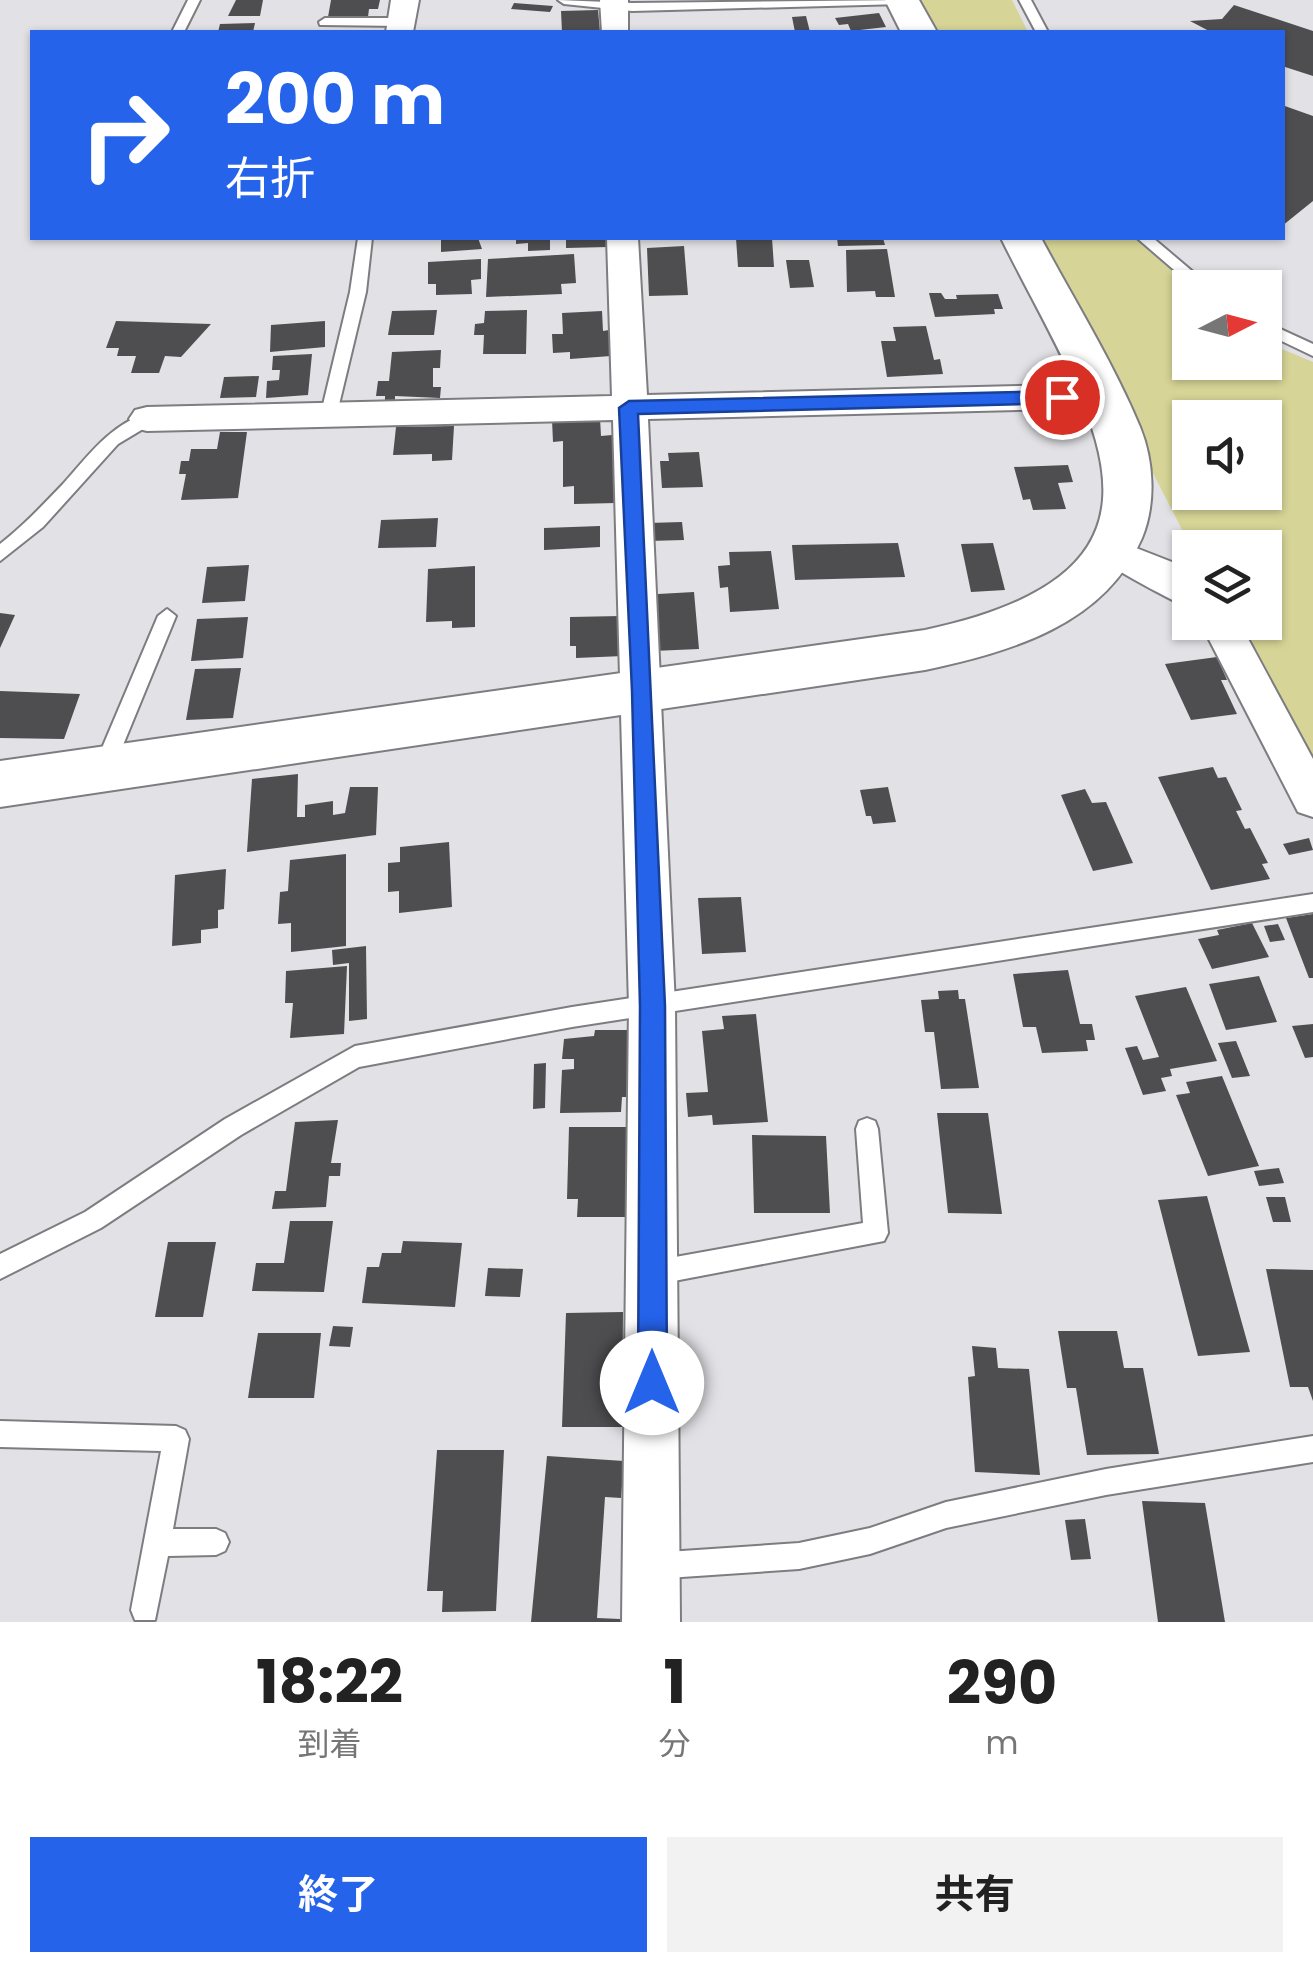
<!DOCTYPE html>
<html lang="ja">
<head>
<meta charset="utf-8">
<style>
  body { margin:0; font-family:Poppins,"Noto Sans JP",sans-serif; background:#f2f2f2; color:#222; height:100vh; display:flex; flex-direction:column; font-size:38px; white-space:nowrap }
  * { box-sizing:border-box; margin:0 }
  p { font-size:32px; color:#767676 }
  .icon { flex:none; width:55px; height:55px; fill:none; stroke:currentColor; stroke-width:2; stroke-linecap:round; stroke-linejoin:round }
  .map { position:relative; height:1622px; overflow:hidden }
  .panel { display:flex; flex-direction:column; background:#fff; flex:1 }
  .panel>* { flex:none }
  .top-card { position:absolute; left:30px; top:30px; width:1255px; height:210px; border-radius:0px; box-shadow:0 2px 8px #0004; background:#2563eb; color:#fff; overflow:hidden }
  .needle { width:65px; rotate:84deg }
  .fabs { position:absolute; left:1172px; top:270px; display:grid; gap:20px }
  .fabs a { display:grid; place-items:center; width:110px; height:110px; border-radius:0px; background:#fff; box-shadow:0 2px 8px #0004; font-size:50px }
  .pin { position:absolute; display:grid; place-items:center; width:85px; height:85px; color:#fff; margin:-42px; border:5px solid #fff; border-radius:50%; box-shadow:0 2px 10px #0007 }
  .me { position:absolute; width:110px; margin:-55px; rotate:0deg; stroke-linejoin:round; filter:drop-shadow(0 0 8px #0008) }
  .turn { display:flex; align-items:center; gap:35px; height:210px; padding:0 30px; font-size:45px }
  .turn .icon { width:130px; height:130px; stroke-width:2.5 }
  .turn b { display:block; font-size:70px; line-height:85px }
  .eta { display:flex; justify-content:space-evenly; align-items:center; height:170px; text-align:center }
  .eta b { font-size:60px; font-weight:700; line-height:70px }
  .cta { display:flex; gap:20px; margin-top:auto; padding:20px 30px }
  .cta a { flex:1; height:115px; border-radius:0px; background:#2563eb; color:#fff; font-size:40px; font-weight:700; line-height:115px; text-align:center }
  .cta a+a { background:#f2f2f2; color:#222 }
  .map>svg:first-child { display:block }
  .green { fill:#d6d496; fill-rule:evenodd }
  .building { fill:#4e4e51 }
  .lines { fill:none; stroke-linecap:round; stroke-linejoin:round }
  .lane-casing { stroke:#7d7c80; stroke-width:4 }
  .street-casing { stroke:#7d7c80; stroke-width:4 }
  .secondary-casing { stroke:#7d7c80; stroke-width:4 }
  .lane { fill:#fff; fill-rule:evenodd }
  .street { fill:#fff; fill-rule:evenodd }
  .secondary { fill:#fff; fill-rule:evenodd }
  .route { fill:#2563eb; stroke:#184099; stroke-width:2.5 }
</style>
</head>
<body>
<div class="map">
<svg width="1313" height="1622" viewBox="0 0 1313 1622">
  <rect width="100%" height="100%" fill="#e2e1e5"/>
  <!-- green -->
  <path class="green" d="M912 0H1012L1028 32H929Z
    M1032 238H1134L1191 287 1190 362H1265V342L1313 362V776L1231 623 1265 622V548L1191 547ZM1190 418H1265V492H1190Z"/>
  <!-- building -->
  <path class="building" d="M236 0H263L260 16H228Z
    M331 0H380L378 9H369L368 17H328Z
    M514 3 553 6 550 12 511 9Z
    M1234 5 1313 31V76L1282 66V32H1211L1190 21 1222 19Z
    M598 10 600 32H562L561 11Z
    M879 13 886 27 851 31 848 24 839 25 835 18Z
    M806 16 810 32H795L792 17Z
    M255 23 253 32H218L220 24Z
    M1282 105 1313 116V201L1282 226Z
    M441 238H478L482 249 441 252Z
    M516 238H550V250L528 251V243L516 244Z
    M566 238H607L608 247 566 248Z
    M736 238H772L774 267H738Z
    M837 238H883L885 245 838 246Z
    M684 246 688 295 649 296 647 248Z
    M887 249 895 297H876L875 291 847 292 846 250Z
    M574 254 576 283 561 284 562 294 486 297 488 259Z
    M481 259V279L471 280 472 294 436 295V284H428V262Z
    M786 260H809L814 287 790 288Z
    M929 293H941L945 299H957L956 295 998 294 1003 309H994L995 314 935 317Z
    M437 310 434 335H388L392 311Z
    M527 310 526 354H483L484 335H474L475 324 484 323 485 311Z
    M602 311 603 331 609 330 611 356 570 359V352L553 353 552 334H563L562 313Z
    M116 321 177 323 211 324 181 357 165 356 159 373H131L136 356H117L119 348H106Z
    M325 321V347L270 352 271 325Z
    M926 326 934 360 940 359 943 374 887 377 881 341H896L893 327Z
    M441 350 440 368H433V387H441L440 398 395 396V400H385V396H376L378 381H389L392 352Z
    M312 354 308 395 266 398 267 381 279 380 280 370H272L273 356Z
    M259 376 256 397 220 398 224 377Z
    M600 418 601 436 612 435 616 503 574 504V486L563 487V441L553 442 552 420Z
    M454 426 452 460 432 461V454L393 455 396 427Z
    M220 432H247L238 498 181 500 186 474H179L181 461H189L191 449H217Z
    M699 452 703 487 662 488 660 461H669L668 453Z
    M1068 465 1073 482 1058 483 1066 509 1033 510 1030 499 1023 500 1014 467Z
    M438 518 436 547 378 548 381 520Z
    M682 522 684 540 649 541 648 523Z
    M600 526V547L544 550V528Z
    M898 543 905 577 795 580 792 545Z
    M993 543 1005 590 971 592 961 544Z
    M771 551 779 609 730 612 728 587 720 588 718 566 730 565 729 552Z
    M249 565 245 601 202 603 207 567Z
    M475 566V627L452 628V621L426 622 428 569Z
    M694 592 699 649 653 651 651 614 658 613V594Z
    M0 613 15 615 0 648Z
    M621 616 623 656 576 658V646H570V617Z
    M248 617 243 658 191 661 197 619Z
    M1217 657 1227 680H1221L1237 714 1191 720 1165 664Z
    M241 668 233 718 186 720 195 669Z
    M0 691 80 694 64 739 0 738Z
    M1213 767 1218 778 1226 777 1242 810 1236 811 1245 829 1250 828 1268 863 1262 864 1270 879 1211 890 1158 777Z
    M298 774 297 817H305V805L333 801V815L345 813 350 787H378L376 835 247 852 252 779Z
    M888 787 896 822 873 824 871 816H866L860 790Z
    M1085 789 1092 803 1106 802 1133 863 1093 871 1061 795Z
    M1309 838 1313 850 1289 855 1283 844Z
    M449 842 452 907 399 913V891L388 892V863L400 862V847Z
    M346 854V946L291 952V923L278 924 280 892 288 891 290 860Z
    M226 869 224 909 218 910V928L201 930V943L172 946 175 875Z
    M741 897 746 952 702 954 698 898Z
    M1313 914V978H1309L1286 918Z
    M1252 923 1269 957 1212 969 1198 939 1219 935 1217 930Z
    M1278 924 1285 940 1270 942 1264 926Z
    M366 946 367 1019 349 1021V963L333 965 332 950Z
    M347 966 344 1034 290 1038 293 1003H285L286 971Z
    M1068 970 1080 1024H1092L1095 1040H1086L1088 1051 1042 1053 1036 1027H1023L1013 974Z
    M1259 976 1277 1022 1226 1030 1209 984Z
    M1186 987 1217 1061 1170 1069 1172 1076 1161 1078 1166 1091 1143 1095 1125 1048 1137 1046 1143 1060 1159 1057 1135 996Z
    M958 990 959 999H965L979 1088 941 1089 934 1032H925L921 1000 939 999 938 991Z
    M756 1014 768 1122 713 1125 712 1115 688 1117 686 1093 708 1092 702 1031 724 1029 722 1016Z
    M1313 1024V1057L1305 1058 1292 1026Z
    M595 1030H631L630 1097H622L621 1112 560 1113 562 1070 574 1069V1059H562L564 1039 594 1036Z
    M1236 1041 1250 1076 1232 1078 1218 1043Z
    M546 1063 545 1108 533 1109 534 1064Z
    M1222 1076 1259 1166 1208 1176 1176 1095 1190 1093 1186 1082Z
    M937 1113H988L1002 1214 948 1213Z
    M338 1120 331 1163H341L340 1176H329L326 1207 272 1209 275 1191H286L295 1122Z
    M569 1127H627L626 1174H634L633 1217H577L578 1199H567Z
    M752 1135 826 1136 830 1213H754Z
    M1279 1168 1284 1183 1259 1186 1254 1171Z
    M1207 1196 1233 1291 1250 1352 1198 1356 1158 1200Z
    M1266 1197H1285L1291 1222H1273Z
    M290 1221H333L324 1292 252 1291 256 1263H284Z
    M403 1241 462 1243 455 1307 362 1303 367 1267H379L382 1253H401Z
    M168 1242H216L203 1317H155Z
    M488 1268 523 1269 520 1297 485 1296Z
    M1266 1269 1313 1270V1401L1308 1387H1290Z
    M623 1312 622 1427H562L566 1313Z
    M333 1326 353 1327 350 1347 329 1346Z
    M1058 1331H1117L1124 1368H1143L1159 1454 1087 1455 1076 1388H1067Z
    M258 1333H321L314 1398H248Z
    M972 1346 996 1348 998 1368 1029 1369 1040 1475 975 1472 968 1377 975 1376Z
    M437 1450H504L496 1611 442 1612 443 1591H427Z
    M547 1456 624 1461 621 1498 605 1497 597 1618 620 1619V1622H531Z
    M1142 1501 1205 1503 1225 1622H1158Z
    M1085 1519 1091 1559 1071 1560 1065 1520Z"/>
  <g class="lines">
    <!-- lane casing -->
    <g class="lane-casing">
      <path id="lane" d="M188 0H200L184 32H172Z
        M558 0 632 3 908 0 902 4 632 11 564 4Z
        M1019 0H1031L1048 32H1036Z
        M325 18H401L407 22 401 26 320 25 319 22Z
        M358 238H372L366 292 337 413 329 419 321 413 350 292Z
        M1137 238H1153L1212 288H1195Z
        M1265 322 1313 344V356L1265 333Z
        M147 413 155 419 153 423 118 444 43 527 0 561V544C23 526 43 505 63 484 89 455 109 426 147 413Z
        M167 609 176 616 114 767 111 773H97L94 767 158 616Z
        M1313 894V912L572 1027 359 1067 241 1135 101 1228 0 1279V1254L85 1212 225 1119 355 1046 572 1007Z
        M867 1118 875 1121 878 1129 888 1233 884 1241 653 1285 644 1282 641 1273 644 1264 653 1261 863 1223 856 1129 859 1121Z
        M0 1421 176 1426 185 1430 189 1439 173 1529H216L225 1533 229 1542 225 1551 216 1555 168 1556 155 1620H135L131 1610 161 1451 0 1447Z
        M1313 1436V1462L1106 1495 946 1528 870 1554 799 1569 652 1579 643 1575 639 1566 643 1557 652 1553 799 1543 870 1528 946 1502 1106 1469Z"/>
    </g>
    <!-- street casing -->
    <g class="street-casing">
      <path id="street" d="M391 0H419L413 32H386Z
        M600 0H628V32H602Z
        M607 238H638L647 395 1101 384 1113 387 1118 396 1113 405 1101 408 648 419 675 1006 680 1622H622L629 1006 613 420 147 431 135 428 129 419 135 410 147 407 612 396Z
        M1113 539 1172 562 1190 573V608C1176 603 1099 562 1094 553L1100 543Z
        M1200 622H1239L1313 759V817L1298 812Z"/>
    </g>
    <!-- secondary casing -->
    <g class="secondary-casing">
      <path id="secondary" d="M885 0H919L937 32H901Z
        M1001 238H1041C1074 300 1113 362 1140 427 1154 461 1156 504 1142 538 1104 626 1011 651 925 670L0 807V761L925 630C1210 569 1089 416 1001 238Z"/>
    </g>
    <!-- lane -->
    <use href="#lane" class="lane"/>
    <!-- street -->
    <use href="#street" class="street"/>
    <!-- secondary -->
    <use href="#secondary" class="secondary"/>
  </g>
  <!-- route -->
  <path class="route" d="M1062 391 1071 397 1062 403 638 414 665 1006 667 1383 663 1393 652 1398 642 1393 638 1383 640 1006 632 691 619 408 629 401Z"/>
</svg>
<div class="fabs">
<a><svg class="needle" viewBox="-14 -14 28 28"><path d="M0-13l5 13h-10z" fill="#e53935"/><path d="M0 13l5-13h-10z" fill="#767676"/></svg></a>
<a><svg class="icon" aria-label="sound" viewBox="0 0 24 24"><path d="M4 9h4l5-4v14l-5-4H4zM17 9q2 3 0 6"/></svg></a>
<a><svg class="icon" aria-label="layers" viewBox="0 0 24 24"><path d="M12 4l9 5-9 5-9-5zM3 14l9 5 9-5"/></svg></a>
</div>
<div class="pin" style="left:1062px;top:397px;background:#d93025"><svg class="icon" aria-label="arrive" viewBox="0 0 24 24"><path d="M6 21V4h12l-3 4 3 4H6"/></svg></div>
<svg class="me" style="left:652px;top:1383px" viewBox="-20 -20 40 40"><circle r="19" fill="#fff"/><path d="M0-13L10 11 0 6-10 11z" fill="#2563eb"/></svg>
<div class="top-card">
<div class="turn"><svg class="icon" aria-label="right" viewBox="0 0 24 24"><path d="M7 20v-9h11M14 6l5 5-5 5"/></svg><div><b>200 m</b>右折</div></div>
</div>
</div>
<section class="panel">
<div class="eta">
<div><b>18:22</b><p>到着</p></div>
<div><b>1</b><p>分</p></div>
<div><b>290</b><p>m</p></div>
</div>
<div class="cta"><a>終了</a><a>共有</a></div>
</section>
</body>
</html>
